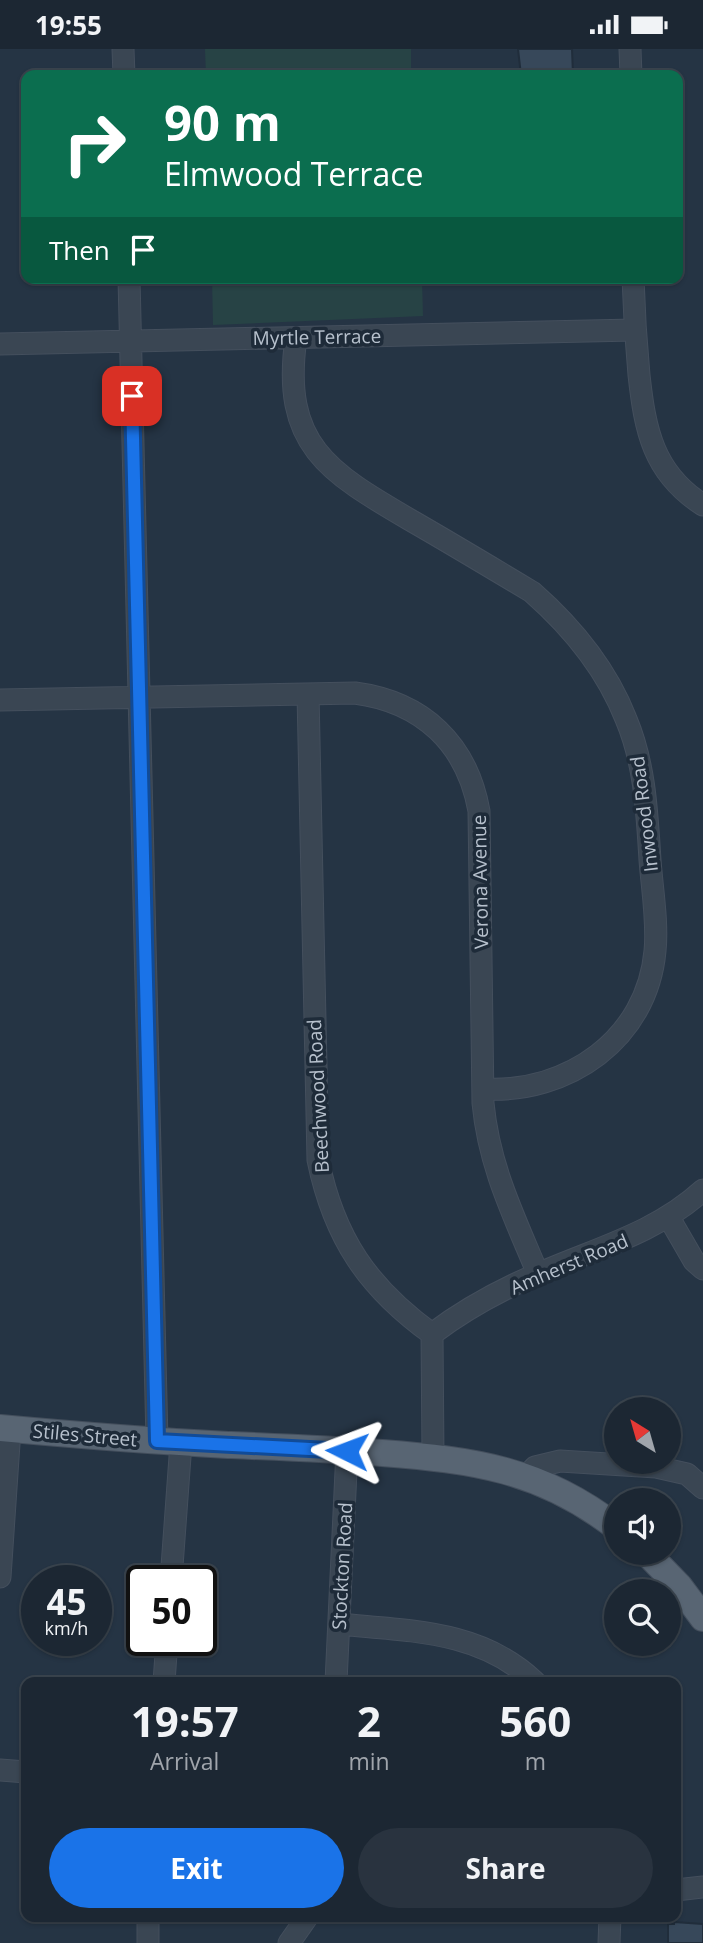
<!DOCTYPE html>
<html lang="en">
<head>
<meta charset="utf-8">
<style>
  body { margin:0; font-family:"Open Sans",sans-serif; background:#29333f; color:#f1f3f6; height:100vh; display:flex; flex-direction:column; font-size:26px; white-space:nowrap }
  * { box-sizing:border-box; margin:0 }
  p { font-size:23px; color:#a0a5ac }
  .icon { flex:none; width:38px; height:38px; fill:none; stroke:currentColor; stroke-width:2; stroke-linecap:round; stroke-linejoin:round }
  .map { position:relative; flex:1; overflow:hidden }
  .panel { position:absolute; left:21px; top:1628px; width:660px; height:245px; display:flex; flex-direction:column; background:#1c2733; border-radius:14px; box-shadow:0 2px 5px #0004,0 0 0 2px #3a444e }
  .panel>* { flex:none }
  .guide { position:absolute; left:21px; top:21px; width:662px; height:214px; border-radius:14px; box-shadow:0 2px 5px #0004,0 0 0 2px #3a444e; background:#0b6e4f; color:#fff; overflow:hidden }
  .needle { width:46px; rotate:323deg }
  .controls { position:absolute; left:604px; top:1348px; display:grid; gap:14px }
  .controls a { display:grid; place-items:center; width:77px; height:77px; border-radius:50%; background:#1c2733; box-shadow:0 2px 5px #0004,0 0 0 2px #3a444e; font-size:35px }
  .speed { position:absolute; left:21px; top:1516px; display:flex; gap:14px; font-size:35px; font-weight:700; text-align:center }
  .speed>* { display:grid; place-content:center; width:91px; height:91px; border-radius:50%; background:#1c2733; box-shadow:0 2px 5px #0004,0 0 0 2px #3a444e; line-height:1 }
  .speed small { font-size:18px; font-weight:400 }
  .speed .limit { border:4px solid #111; border-radius:10px; background:#fff; color:#111 }
  .pin { position:absolute; display:grid; place-items:center; width:60px; height:60px; color:#fff; margin:-30px; border-radius:14px; box-shadow:0 4px 10px #0006 }
  .me { position:absolute; width:77px; margin:-38px; rotate:273deg; stroke-linejoin:round; filter:drop-shadow(0 0 5px #0008) }
  .turn { display:flex; align-items:center; gap:24px; height:147px; padding:0 28px; font-size:32px }
  .turn .icon { width:91px; height:91px; stroke-width:2.5 }
  .turn b { display:block; font-size:49px; line-height:60px }
  .then { display:flex; align-items:center; height:66px; padding:0 28px; background:#0003; gap:14px; font-size:26px }
  .eta { display:flex; justify-content:space-evenly; align-items:center; height:119px; text-align:center }
  .eta b { font-size:42px; font-weight:700; line-height:49px }
  .button { display:flex; gap:14px; margin-top:auto; padding:14px 28px }
  .button a { flex:1; height:80px; border-radius:42px; background:#1a73e8; color:#fff; font-size:28px; font-weight:700; line-height:80px; text-align:center }
  .button a+a { background:#29333f; color:#f1f3f6 }
  .status { display:flex; justify-content:space-between; align-items:center; height:49px; padding:0 35px; background:#1c2733; direction:ltr }
  .status svg { height:19px; fill:currentColor }
  .map>svg:first-child { display:block }
  .green { fill:#274345 }
  .building { fill:#37485a; stroke:#202d3b; stroke-width:2 }
  .lines { fill:none; stroke-linecap:round; stroke-linejoin:round }
  .minor-casing { stroke:#444f5d; stroke-width:23 }
  .major-casing { stroke:#444f5d; stroke-width:28 }
  .minor { stroke:#3a4653; stroke-width:21 }
  .major { stroke:#586573; stroke-width:26 }
  .route-casing { stroke:#114b97; stroke-width:18 }
  .route { stroke:#1a73e8; stroke-width:12 }
  .labels { text-anchor:middle; dominant-baseline:central; stroke-width:7; stroke-linejoin:round; paint-order:stroke }
  .street-label { font-size:19px; fill:#b7c1cd; stroke:#1e2b39 }
</style>
</head>
<body>
<div class="status"><b>19:55</b><svg viewBox="0 0 49 12"><path d="M0 12V9h3v3zM5 12V6h3v6zM10 12V3h3v9zM15 12V0h3v12zM26 1h20v11H26zM47 4h2v5h-2z"/></svg></div>
<div class="map">
<svg width="703" height="1894" viewBox="0 0 703 1894">
  <rect width="100%" height="100%" fill="#253444"/>
  <!-- green -->
  <path class="green" d="M205 0H411V21H417V26H206Z
    M212 229H422L423 267 213 276Z"/>
  <!-- building -->
  <path class="building" d="M518 0H572L573 26H521Z
    M674 1873 703 1875V1894H668V1875H674Z"/>
  <g class="lines">
    <!-- minor casing -->
    <g class="minor-casing">
      <path id="minor" d="M123 0 124 26
        M630 0 631 26
        M129 229 157 1392
        M633 229C634 262 636 294 639 326 645 381 653 424 703 456
        M296 289C281 396 328 423 412 472 452 495 492 519 532 543 573 579 606 619 626 670 645 715 647 763 650 811 652 839 658 874 655 902 647 990 568 1045 483 1040
        M0 295 634 281
        M308 645 318 1111C334 1189 368 1239 432 1285
        M0 651 355 644C423 653 467 695 479 762L483 1054C489 1118 514 1167 538 1225
        M668 1167 694 1212 703 1220
        M432 1285C465 1260 502 1240 540 1224 597 1199 656 1184 703 1141
        M432 1285 433 1408
        M526 1428 535 1418 560 1412 656 1418 687 1425 703 1439
        M0 1528 10 1380
        M171 1531 181 1394
        M339 1575C409 1582 481 1581 535 1633
        M164 1633 167 1591
        M336 1633 347 1401
        M0 1721 26 1723
        M676 1841 703 1838
        M148 1867V1894
        M289 1894 308 1867
        M609 1894 610 1867"/>
    </g>
    <!-- major casing -->
    <g class="major-casing">
      <path id="major" d="M0 1379C76 1386 152 1392 228 1396 279 1398 331 1400 382 1404 473 1411 541 1420 616 1478
        M646 1503 679 1537 703 1569"/>
    </g>
    <!-- minor -->
    <use href="#minor" class="minor"/>
    <!-- major -->
    <use href="#major" class="major"/>
  </g>
  <g class="lines">
    <!-- route casing -->
    <g class="route-casing">
      <path id="route" d="M132 347 157 1392 347 1402"/>
    </g>
    <!-- route -->
    <use href="#route" class="route"/>
  </g>
  <g class="labels">
    <!-- street labels -->
    <g class="street-label">
      <text transform="translate(317 288) rotate(-1)">Myrtle Terrace</text>
      <text transform="translate(644 765) rotate(-97)">Inwood Road</text>
      <text transform="translate(480 833) rotate(-91)">Verona Avenue</text>
      <text transform="translate(318 1047) rotate(-93)">Beechwood Road</text>
      <text transform="translate(569 1215) rotate(-23)">Amherst Road</text>
      <text transform="translate(85 1386) rotate(5)">Stiles Street</text>
      <text transform="translate(342 1517) rotate(-87)">Stockton Road</text>
    </g>
  </g>
</svg>
<div class="controls">
<a><svg class="needle" viewBox="-14 -14 28 28"><path d="M0-13l5 13h-10z" fill="#e53935"/><path d="M0 13l5-13h-10z" fill="#a0a5ac"/></svg></a>
<a><svg class="icon" aria-label="sound" viewBox="0 0 24 24"><path d="M4 9h4l5-4v14l-5-4H4zM17 9q2 3 0 6"/></svg></a>
<a><svg class="icon" aria-label="search" viewBox="0 0 24 24"><circle cx="10" cy="10" r="6"/><path d="M15 15l6 6"/></svg></a>
</div>
<div class="speed"><div>45<small>km/h</small></div><div class="limit">50</div></div>
<div class="pin" style="left:132px;top:347px;background:#d93025"><svg class="icon" aria-label="arrive" viewBox="0 0 24 24"><path d="M6 21V4h12l-3 4 3 4H6"/></svg></div>
<svg class="me" style="left:347px;top:1402px" viewBox="-20 -20 40 40"><path d="M0-17L14 15 0 8-14 15z" fill="#1a73e8" stroke="#fff" stroke-width="4"/></svg>
<div class="guide">
<div class="turn"><svg class="icon" aria-label="right" viewBox="0 0 24 24"><path d="M7 20v-9h11M14 6l5 5-5 5"/></svg><div><b>90 m</b>Elmwood Terrace</div></div>
<div class="then">Then<svg class="icon" aria-label="arrive" viewBox="0 0 24 24"><path d="M6 21V4h12l-3 4 3 4H6"/></svg></div>
</div>
<section class="panel">
<div class="eta">
<div><b>19:57</b><p>Arrival</p></div>
<div><b>2</b><p>min</p></div>
<div><b>560</b><p>m</p></div>
</div>
<div class="button"><a>Exit</a><a>Share</a></div>
</section>
</div>
</body>
</html>
